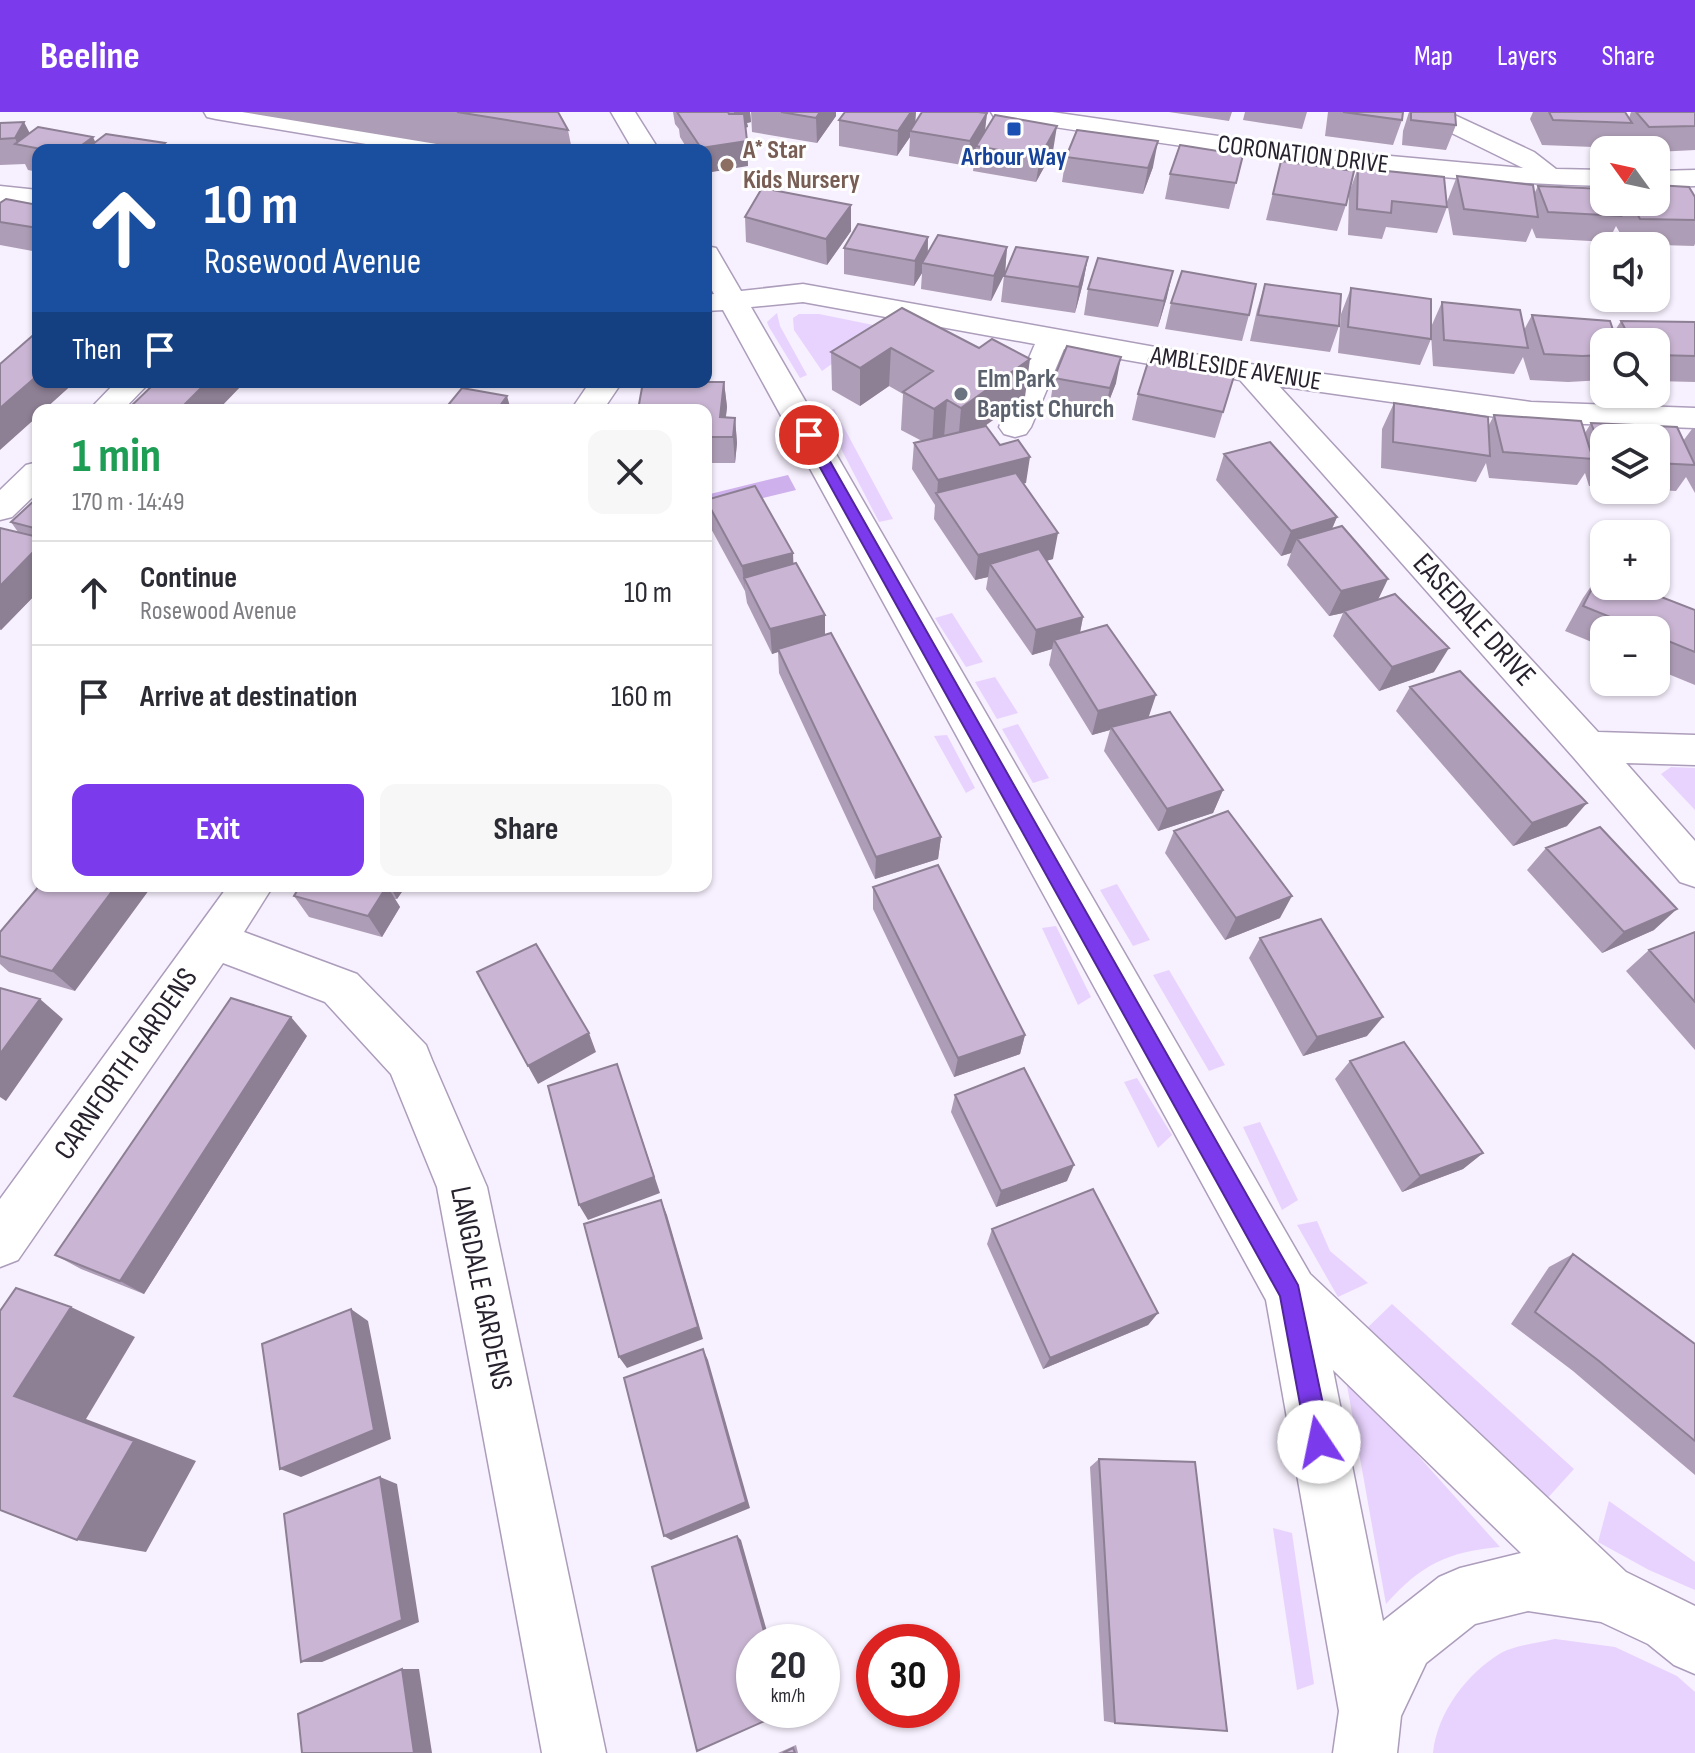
<!DOCTYPE html>
<html lang="en">
<head>
<meta charset="utf-8">
<style>
  body { margin:0; font-family:"Sofia Sans Condensed",sans-serif; background:#f7f7f7; color:#2b2b33; height:100vh; display:flex; flex-direction:column; font-size:30px; white-space:nowrap }
  * { box-sizing:border-box; margin:0 }
  p { font-size:26px; color:#7c7c81 }
  .icon { flex:none; width:44px; height:44px; fill:none; stroke:currentColor; stroke-width:2; stroke-linecap:round; stroke-linejoin:round }
  .map { position:relative; flex:1; overflow:hidden }
  .side { position:absolute; left:32px; top:292px; width:680px; height:488px; display:flex; flex-direction:column; background:#fff; border-radius:16px; box-shadow:0 2px 6px #0004 }
  .side>* { flex:none }
  .hud { position:absolute; left:32px; top:32px; width:680px; height:244px; border-radius:16px; box-shadow:0 2px 6px #0004; background:#1a4fa0; color:#fff; overflow:hidden }
  .needle { width:52px; rotate:303deg }
  .tools { position:absolute; left:1590px; top:24px; display:grid; gap:16px }
  .tools a { display:grid; place-items:center; width:80px; height:80px; border-radius:16px; background:#fff; box-shadow:0 2px 6px #0004; font-size:40px }
  .speed { position:absolute; left:736px; top:1512px; display:flex; gap:16px; font-size:40px; font-weight:700; text-align:center }
  .speed>* { display:grid; place-content:center; width:104px; height:104px; border-radius:50%; background:#fff; box-shadow:0 2px 6px #0004; line-height:1 }
  .speed small { font-size:20px; font-weight:400 }
  .speed .limit { border:12px solid #d22; background:#fff; color:#111 }
  .pin { position:absolute; display:grid; place-items:center; width:68px; height:68px; color:#fff; margin:-34px; border:4px solid #fff; border-radius:50%; box-shadow:0 2px 8px #0007 }
  .me { position:absolute; width:88px; margin:-44px; rotate:349deg; stroke-linejoin:round; filter:drop-shadow(0 0 6px #0008) }
  .turn { display:flex; align-items:center; gap:28px; height:168px; padding:0 40px; font-size:36px }
  .turn .icon { width:104px; height:104px; stroke-width:2.5 }
  .turn b { display:block; font-size:56px; line-height:68px }
  .then { display:flex; align-items:center; height:76px; padding:0 40px; background:#0003; gap:16px; font-size:30px }
  .round { display:grid; place-items:center; flex:none; width:84px; height:84px; border-radius:16px; background:#f7f7f7 }
  .head { display:flex; align-items:center; justify-content:space-between; height:136px; padding:0 40px }
  h1 { font-size:48px; font-weight:700; line-height:60px; color:#1e9e55 }
  .cta { display:flex; gap:16px; margin-top:auto; padding:16px 40px }
  .cta a { flex:1; height:92px; border-radius:16px; background:#7c3aed; color:#fff; font-size:32px; font-weight:700; line-height:92px; text-align:center }
  .cta a+a { background:#f7f7f7; color:#2b2b33 }
  ul { padding:0; list-style:none }
  li { display:flex; align-items:center; gap:24px; height:104px; padding:0 40px; border-top:2px solid #e1e1e2 }
  li div { flex:1 }
  li b { display:block; font-size:30px }
  li em { font-style:normal }
  header { display:flex; align-items:center; gap:48px; box-sizing:border-box; height:112px; padding:0 40px; background:#7c3aed; color:#fff }
  header strong { font-size:38px }
  nav { display:flex; gap:44px; margin-inline-start:auto; font-size:28px }
  .map>svg:first-child { display:block }
  .green { fill:#e8d3fe }
  .forest { fill:#ceb0ec }
  .lines { fill:none; stroke-linecap:round; stroke-linejoin:round }
  .minor-casing { stroke:#ac9dbb; stroke-width:3 }
  .minor { fill:#fff; fill-rule:evenodd }
  .wall { fill:#ae9db6 }
  .shaded-wall { fill:#8d7f94 }
  .building { fill:#cab6d4; stroke:#8d7f94; stroke-width:2 }
  .route { fill:#7c3aed; stroke:#51269a; stroke-width:2 }
  .transit-dot { fill:#1a4fb4; stroke:#fff; stroke-width:3 }
  .education-dot { fill:#8d6e63; stroke:#fff; stroke-width:3 }
  .worship-dot { fill:#6b7280; stroke:#fff; stroke-width:3 }
  .labels { text-anchor:middle; dominant-baseline:central; stroke-width:6; stroke-linejoin:round; paint-order:stroke }
  .far-education-label { font-size:26px; font-weight:bold; fill:#785e54; stroke:#fff; text-anchor:start }
  .far-street-label { font-size:26px; fill:#28222e; stroke:#fff }
  .far-transit-label { font-size:26px; font-weight:bold; fill:#164399; stroke:#fff }
  .far-worship-label { font-size:26px; font-weight:bold; fill:#5b616d; stroke:#fff; text-anchor:start }
  .street-label { font-size:30px; fill:#28222e; stroke:#fff }
</style>
</head>
<body>
<header>
<strong>Beeline</strong>
<nav><a>Map</a><a>Layers</a><a>Share</a></nav>
</header>
<div class="map">
<svg width="1695" height="1641" viewBox="0 0 1695 1641">
  <rect width="100%" height="100%" fill="#f7f0fe"/>
  <!-- green -->
  <path class="green" d="M777 201 780 214 807 263 800 266 769 215 767 210Z
    M799 202H819L883 215 822 259 794 218 793 206Z
    M834 297 893 407 879 410 822 300Z
    M952 501 983 550 966 555 935 506Z
    M995 565 1018 601 997 607 975 570Z
    M1018 612 1049 666 1033 671 1002 617Z
    M947 623 975 676 966 681 934 624Z
    M1671 655 1695 656V698L1661 662Z
    M1117 772 1150 828 1133 834 1100 778Z
    M1056 814 1091 885 1078 893 1042 816Z
    M1169 858 1225 953 1209 959 1153 863Z
    M1137 966 1172 1023 1158 1036 1124 970Z
    M1260 1010 1298 1088 1282 1098 1243 1015Z
    M1317 1109 1330 1139 1368 1171 1338 1185 1297 1113Z
    M1392 1192 1574 1357 1544 1390 1364 1219Z
    M1345 1262 1500 1435C1446 1440 1421 1453 1386 1492Z
    M1609 1389 1695 1450V1478L1649 1458 1598 1430Z
    M1273 1416 1292 1421 1314 1572 1297 1578Z
    M1555 1527 1615 1535 1677 1564 1695 1580V1641H1433C1437 1601 1467 1561 1501 1541 1516 1533 1539 1531 1555 1527Z"/>
  <!-- forest -->
  <path class="forest" d="M788 363 796 378 706 400V383Z"/>
  <g class="lines">
    <!-- minor casing -->
    <g class="minor-casing">
      <path id="minor" d="M204 0H262L449 30 458 33 462 38H402L216 7 207 5Z
        M611 0H635L659 38H633Z
        M991 0H1052L1302 36 1523 56 1419 5 1416 0H1448L1534 40 1556 57 1604 58V74C1401 69 1203 38 1003 7L994 5Z
        M1695 58V74L1656 75V59Z
        M0 74 38 78V94L0 90Z
        M706 134 716 136 741 179 803 172 1250 252 1531 290 1695 296V316L1531 310 1279 274 1598 620 1695 623V653L1626 651 1695 729V775L1680 770 1574 646 1240 268 1064 237 1031 315 1026 322 1015 325 1004 322 999 315 1035 232 803 190 751 195 1310 1162 1626 1460 1695 1494V1562L1674 1553 1648 1532 1601 1510 1528 1499 1475 1512 1426 1551 1401 1604 1397 1641H1333L1339 1599 1266 1188 723 198 706 199V183L714 182 706 168ZM1333 1258 1521 1441 1460 1456 1439 1465 1383 1509Z
        M116 270H150L123 298H89Z
        M590 270H622L603 298H571Z
        M38 350V380L12 405 0 408V378L26 353Z
        M228 774H273L244 820 357 862 426 933 432 948 487 1075 606 1641H542L437 1075 391 962 325 890 223 851 18 1148 0 1155V1087Z"/>
    </g>
    <!-- minor -->
    <use href="#minor" class="minor"/>
  </g>
  <!-- wall -->
  <path class="wall" d="M242 0H558L568 18 572 38H473Z
    M673 0H750L751 10 747 11 748 15H745L748 54 706 38H688L680 25 679 17 675 12Z
    M751 0H836V4L817 31 752 20Z
    M1169 0H1232L1229 9Z
    M1245 0H1307L1302 17 1243 8Z
    M1328 0H1403L1402 8 1393 33 1325 24Z
    M1409 0H1455L1456 13 1446 38 1402 33 1403 19Z
    M1533 0H1625L1629 6 1631 0H1695V38L1656 40V38H1634L1624 26 1619 36 1542 33 1530 7Z
    M987 1 985 18 1053 39 1036 70 973 59 975 43 968 54 909 44 910 25 897 44 839 34V8L915 11Z
    M0 11 30 21 95 30 167 37 202 38H38V60L28 58 25 52 0 53Z
    M1243 43 1229 97 1165 87 1170 62Z
    M1066 45 1153 55 1143 82 1062 70Z
    M1281 49 1346 93 1337 119 1266 108Z
    M1358 56 1447 95 1437 121 1386 115 1382 127 1348 123 1349 81Z
    M1457 64 1534 82 1538 74 1604 90H1656L1695 85V132L1694 134 1626 132 1616 114 1608 130 1536 126 1532 116 1526 130 1453 123 1447 90Z
    M0 91 38 93V140L0 133Z
    M745 105 851 119 827 153 746 130Z
    M928 125V141L1007 135 1005 161 991 189 921 177 922 161 914 174 844 162V136Z
    M1088 145 1083 171 1075 201 1001 190 1004 164Z
    M1265 172 1339 214 1330 240 1250 229 1257 198Z
    M1351 176 1431 215 1442 190 1524 218 1532 203 1614 220 1621 209 1695 210V270L1656 269V230H1604V268L1568 270 1530 268 1523 245 1514 262 1433 254 1431 221V227L1420 253 1338 241 1341 202Z
    M1088 177 1167 185 1158 215 1084 203Z
    M1171 191 1249 203 1242 229 1165 217Z
    M902 196 1025 285 985 314 1026 371H1023L1053 447 1046 449 1083 505 1080 521 1149 605 1223 678 1213 701 1158 719 1104 639 1110 618 1092 623 1049 553 1052 537 1032 543 986 477 988 465 975 468 934 407 935 393 912 357 914 331 922 329 901 318 903 282 889 274 860 294 832 278 831 240Z
    M1234 264 1215 326 1132 308 1138 282Z
    M1054 266 1116 271 1104 302 1050 292Z
    M724 270 727 295 726 305 735 306 737 331 735 351H706V298Z
    M1394 291 1488 315 1494 303 1585 321 1591 311 1683 329 1692 317H1695V381L1686 365 1676 379 1655 378H1656V326H1604V375L1589 374 1585 361 1577 373 1489 366 1486 351 1476 370 1381 356 1382 317Z
    M1224 342 1337 405 1332 417 1378 487 1434 560 1379 579 1333 524 1343 501 1329 504 1287 453 1291 441 1281 444 1216 368Z
    M38 385V480L1 518H0V416L18 420 11 410Z
    M706 388 793 452 825 503V523L941 725 938 747 875 767 779 561 778 540 772 542 747 491 745 479 709 413Z
    M1600 461 1695 498V573L1656 557V518H1604V535L1565 519 1583 486Z
    M1410 575 1567 714 1513 734 1396 599Z
    M1174 719 1280 806 1225 828 1165 741Z
    M1546 736 1654 818 1602 841 1527 758Z
    M39 774 75 879 9 860 0 852V820Z
    M300 774H406L397 787H395L400 795 382 825 309 805 294 784Z
    M873 775 1025 923 1020 942 954 965 873 797Z
    M1695 820V938L1626 859 1649 838Z
    M1260 826 1367 924 1303 944 1249 846Z
    M307 924 144 1182 81 1157 55 1143Z
    M1350 949 1483 1041 1463 1057 1402 1080 1335 967Z
    M955 983 1067 1069 996 1095 951 1000Z
    M992 1117 1158 1201 1148 1213 1043 1257 987 1132Z
    M1573 1142 1695 1232V1363L1573 1259 1511 1212 1549 1155Z
    M1099 1347 1115 1611 1104 1609 1090 1355Z
    M796 1633 798 1641H778Z"/>
  <!-- shaded-wall -->
  <path class="shaded-wall" d="M734 0H750L751 10 747 11 748 15 736 19Z
    M820 0H836V4L817 31 816 6Z
    M911 0H916L915 17 910 19V25L897 44 898 19Z
    M987 1 984 26 976 34 975 43 968 54 970 29Z
    M24 10 37 35 18 33 15 26Z
    M1057 14 1053 39 1036 70 1040 45Z
    M93 25 99 38H75Z
    M747 29 748 54 706 61V38H701V36Z
    M1158 29 1153 55 1143 82 1148 56Z
    M165 31 167 38H156Z
    M851 93V119L827 153 826 127Z
    M928 125 927 151H922V161L914 174 915 149Z
    M1007 135 1005 161 991 189 994 164Z
    M1088 145 1083 171 1075 201 1079 175Z
    M1173 159 1167 185 1158 215 1164 189Z
    M891 236 889 274 860 294V256Z
    M1121 245 1116 271 1104 302 1110 276Z
    M1030 247 1025 285 958 333 961 296Z
    M38 263V270H75L44 298H38V304L0 338V296Z
    M207 270H245L218 298H179Z
    M724 270 727 295 723 325 720 305Z
    M507 284 511 298H497Z
    M947 288 944 326 932 335 934 297Z
    M735 306 737 331 735 351 733 325Z
    M1030 345 1026 371 944 392 937 383 938 368Z
    M1337 405 1326 430 1297 427 1291 441 1281 444 1291 419Z
    M1058 421 1053 447 997 462 990 452 988 465 975 468 978 443Z
    M38 435V480L1 518 0 516V474Z
    M793 441 794 466H744L745 479 742 454Z
    M1388 467 1376 492 1344 499 1343 501 1329 504 1341 479Z
    M825 503V528L778 537V540L772 542 770 517Z
    M1083 505 1078 530 1054 528 1052 537 1032 543 1036 518Z
    M1449 536 1434 560 1379 579 1392 555Z
    M1156 583 1148 607 1111 615 1110 618 1092 623 1098 599Z
    M1223 678 1213 701 1158 719 1167 697Z
    M1587 691 1567 714 1513 734 1532 711Z
    M941 725 938 747 875 767 876 745Z
    M116 774H152L75 879 52 859Z
    M387 774 400 795 382 825 368 804Z
    M390 774H406L397 787Z
    M1292 784 1280 806 1225 828 1236 806Z
    M1677 797 1654 818 1602 841 1624 820Z
    M40 887 63 907 6 989 0 985V942Z
    M291 905 307 924 144 1182 120 1169Z
    M1383 905 1367 924 1303 944 1317 925Z
    M589 921 596 940 538 972 528 954Z
    M1025 923 1020 942 954 965 958 946Z
    M617 952 660 1081 588 1108 579 1093Z
    M1483 1041 1463 1057 1402 1080 1420 1064Z
    M1074 1053 1067 1069 996 1095 1001 1079Z
    M661 1088 667 1103 703 1227 627 1256 619 1245Z
    M71 1195 135 1225 86 1307 196 1349 146 1440 77 1428 14 1284Z
    M351 1197 368 1209 391 1327 301 1365 280 1357Z
    M1158 1201 1148 1213 1043 1257 1050 1246Z
    M703 1237 708 1248 750 1396 671 1428 664 1424Z
    M380 1365 397 1372 419 1510 322 1550H301Z
    M737 1424 741 1428 770 1530H767Z
    M402 1557H419L432 1641H414Z"/>
  <!-- building -->
  <path class="building" d="M457 0H558L568 18Z
    M677 0H728L729 2H744L747 29 701 36Z
    M781 0H820L816 6Z
    M845 0H911L898 19 839 8Z
    M922 0H978L987 1 970 29 910 19Z
    M1343 0H1403L1402 8Z
    M1411 0H1455L1456 13 1411 8Z
    M1549 0H1625L1632 11 1553 8Z
    M1636 0H1695V14L1649 15Z
    M995 3 1057 14 1040 45 976 34Z
    M24 10 15 26 0 27V11Z
    M38 15 93 25 75 38H46L15 32Z
    M1077 18 1158 29 1148 56 1066 45Z
    M106 22 165 31 156 38H85Z
    M172 33 202 38H166Z
    M1180 33 1243 43 1236 71 1170 62Z
    M1281 49 1354 59 1346 93 1273 82Z
    M1358 56 1444 65 1447 95 1392 89 1391 101 1357 97Z
    M1457 64 1533 73 1538 105 1464 97Z
    M1656 73 1689 75 1695 85V108L1640 107 1631 90H1656Z
    M1538 74 1604 77V90H1614L1621 104 1548 100Z
    M762 76 851 93 826 127 745 105Z
    M6 87 38 93V116L0 110V91Z
    M858 112 928 125 915 149 844 136Z
    M938 123 1007 135 994 164 922 151Z
    M1016 135 1088 145 1079 175 1004 164Z
    M1098 146 1173 159 1164 189 1088 177Z
    M1182 159 1256 172 1249 203 1171 191Z
    M1265 172 1341 182 1339 214 1258 203Z
    M1351 176 1431 187V227L1348 215Z
    M1442 190 1520 198 1528 236 1444 228Z
    M902 196 979 236 992 227 1030 247 961 296 947 288 934 297 903 280 933 259 891 236 860 256 831 240Z
    M1532 203 1610 209 1617 230H1604V243L1582 244 1544 242Z
    M1621 209 1695 210V244L1656 243V230H1632Z
    M38 219V263L0 296V252Z
    M1067 234 1121 245 1110 276 1054 266Z
    M1149 247 1234 264 1223 300 1138 282Z
    M156 270H207L179 298H127Z
    M643 270H724L720 305 735 306 733 325H706V298H638Z
    M462 276 507 284 497 298H444Z
    M1394 291 1488 305 1490 344 1393 330Z
    M1494 303 1581 309 1593 347 1503 340Z
    M1591 311 1677 315 1695 353 1656 351V326H1604V344Z
    M986 314 1000 333 1018 328 1030 345 938 368 914 331Z
    M1270 330 1337 405 1291 419 1224 342Z
    M1016 361 1058 421 978 443 936 381Z
    M755 374 793 441 742 454 706 388Z
    M38 385V417L11 410Z
    M1342 414 1388 467 1341 479 1297 427Z
    M0 416 38 425V435L0 474Z
    M1039 437 1083 505 1036 518 990 452Z
    M796 451 825 503 770 517 744 466Z
    M1600 461 1604 463V474H1633L1695 498V540L1656 524V518H1642L1583 494Z
    M1395 482 1449 536 1392 555 1344 499Z
    M1107 513 1156 583 1098 599 1054 528Z
    M831 521 941 725 876 745 778 537Z
    M1460 559 1587 691 1532 711 1410 575Z
    M1170 600 1223 678 1167 697 1111 615Z
    M1228 699 1292 784 1236 806 1174 719Z
    M1600 715 1677 797 1624 820 1546 736Z
    M938 753 1025 923 958 946 873 775Z
    M39 774H116L52 859 0 844V820Z
    M300 774H387L368 804 294 784Z
    M1321 807 1383 905 1317 925 1260 826Z
    M1695 820V890L1649 838Z
    M536 832 589 921 528 954 477 860Z
    M0 876 40 887 0 942Z
    M231 886 291 905 120 1169 55 1143Z
    M1404 930 1483 1041 1420 1064 1350 949Z
    M617 952 654 1065 579 1093 548 974Z
    M1024 956 1074 1053 1001 1079 955 983Z
    M1093 1077 1158 1201 1050 1246 992 1117Z
    M661 1088 698 1215 619 1245 584 1112Z
    M1573 1142 1695 1232V1329L1599 1249 1535 1200Z
    M16 1176 71 1195 14 1284 134 1329 77 1428 0 1398V1199Z
    M351 1197 374 1318 280 1357 262 1232Z
    M703 1237 746 1390 664 1424 624 1266Z
    M1099 1347 1195 1350 1227 1619 1115 1611Z
    M380 1365 402 1508 301 1550 284 1402Z
    M737 1424 767 1530H754V1598L787 1599 697 1639 652 1455Z
    M402 1557 414 1641H302L298 1602Z
    M793 1636 795 1641H783Z"/>
  <!-- route -->
  <path class="route" d="M809 319 815 323 1298 1173 1331 1330 1327 1338 1319 1342 1311 1338 1307 1330 1280 1184 802 323Z"/>
  <!-- markers -->
  <rect class="transit-dot" x="1006" y="9" width="16" height="16" rx="4"/>
  <circle class="education-dot" cx="727" cy="53" r="8"/>
  <circle class="worship-dot" cx="961" cy="282" r="8"/>
  <g class="labels">
    <!-- far-education labels -->
    <g class="far-education-label">
      <text x="743" y="38">A* Star<tspan x="743" dy="30">Kids Nursery</tspan></text>
    </g>
    <!-- far-street labels -->
    <g class="far-street-label">
      <text transform="translate(1303 43) rotate(7)">CORONATION DRIVE</text>
      <text transform="translate(1236 257) rotate(9)">AMBLESIDE AVENUE</text>
    </g>
    <!-- far-transit labels -->
    <g class="far-transit-label">
      <text x="1014" y="45">Arbour Way</text>
    </g>
    <!-- far-worship labels -->
    <g class="far-worship-label">
      <text x="977" y="267">Elm Park<tspan x="977" dy="30">Baptist Church</tspan></text>
    </g>
    <!-- street labels -->
    <g class="street-label">
      <text transform="translate(1474 508) rotate(48)">EASEDALE DRIVE</text>
      <text transform="translate(126 952) rotate(-55)">CARNFORTH GARDENS</text>
      <text transform="translate(481 1176) rotate(78)">LANGDALE GARDENS</text>
    </g>
  </g>
</svg>
<div class="tools">
<a><svg class="needle" viewBox="-14 -14 28 28"><path d="M0-13l5 13h-10z" fill="#e53935"/><path d="M0 13l5-13h-10z" fill="#7c7c81"/></svg></a>
<a><svg class="icon" aria-label="sound" viewBox="0 0 24 24"><path d="M4 9h4l5-4v14l-5-4H4zM17 9q2 3 0 6"/></svg></a>
<a><svg class="icon" aria-label="search" viewBox="0 0 24 24"><circle cx="10" cy="10" r="6"/><path d="M15 15l6 6"/></svg></a>
<a><svg class="icon" aria-label="layers" viewBox="0 0 24 24"><path d="M12 4l9 5-9 5-9-5zM3 14l9 5 9-5"/></svg></a>
<a>+</a>
<a>−</a>
</div>
<div class="speed"><div>20<small>km/h</small></div><div class="limit">30</div></div>
<div class="pin" style="left:809px;top:323px;background:#d93025"><svg class="icon" aria-label="arrive" viewBox="0 0 24 24"><path d="M6 21V4h12l-3 4 3 4H6"/></svg></div>
<svg class="me" style="left:1319px;top:1330px" viewBox="-20 -20 40 40"><circle r="19" fill="#fff"/><path d="M0-13L10 11 0 6-10 11z" fill="#7c3aed"/></svg>
<div class="hud">
<div class="turn"><svg class="icon" aria-label="ahead" viewBox="0 0 24 24"><path d="M12 20V5M6 11l6-6 6 6"/></svg><div><b>10 m</b>Rosewood Avenue</div></div>
<div class="then">Then<svg class="icon" aria-label="arrive" viewBox="0 0 24 24"><path d="M6 21V4h12l-3 4 3 4H6"/></svg></div>
</div>
<section class="side">
<div class="head"><div><h1>1 min</h1><p>170 m · 14:49</p></div><a class="round"><svg class="icon" aria-label="close" viewBox="0 0 24 24"><path d="M6 6l12 12M18 6L6 18"/></svg></a></div>
<ul>
<li><svg class="icon" aria-label="ahead" viewBox="0 0 24 24"><path d="M12 20V5M6 11l6-6 6 6"/></svg><div><b>Continue</b><p>Rosewood Avenue</p></div><em>10 m</em></li>
<li><svg class="icon" aria-label="arrive" viewBox="0 0 24 24"><path d="M6 21V4h12l-3 4 3 4H6"/></svg><div><b>Arrive at destination</b></div><em>160 m</em></li>
</ul>
<div class="cta"><a>Exit</a><a>Share</a></div>
</section>
</div>
</body>
</html>
